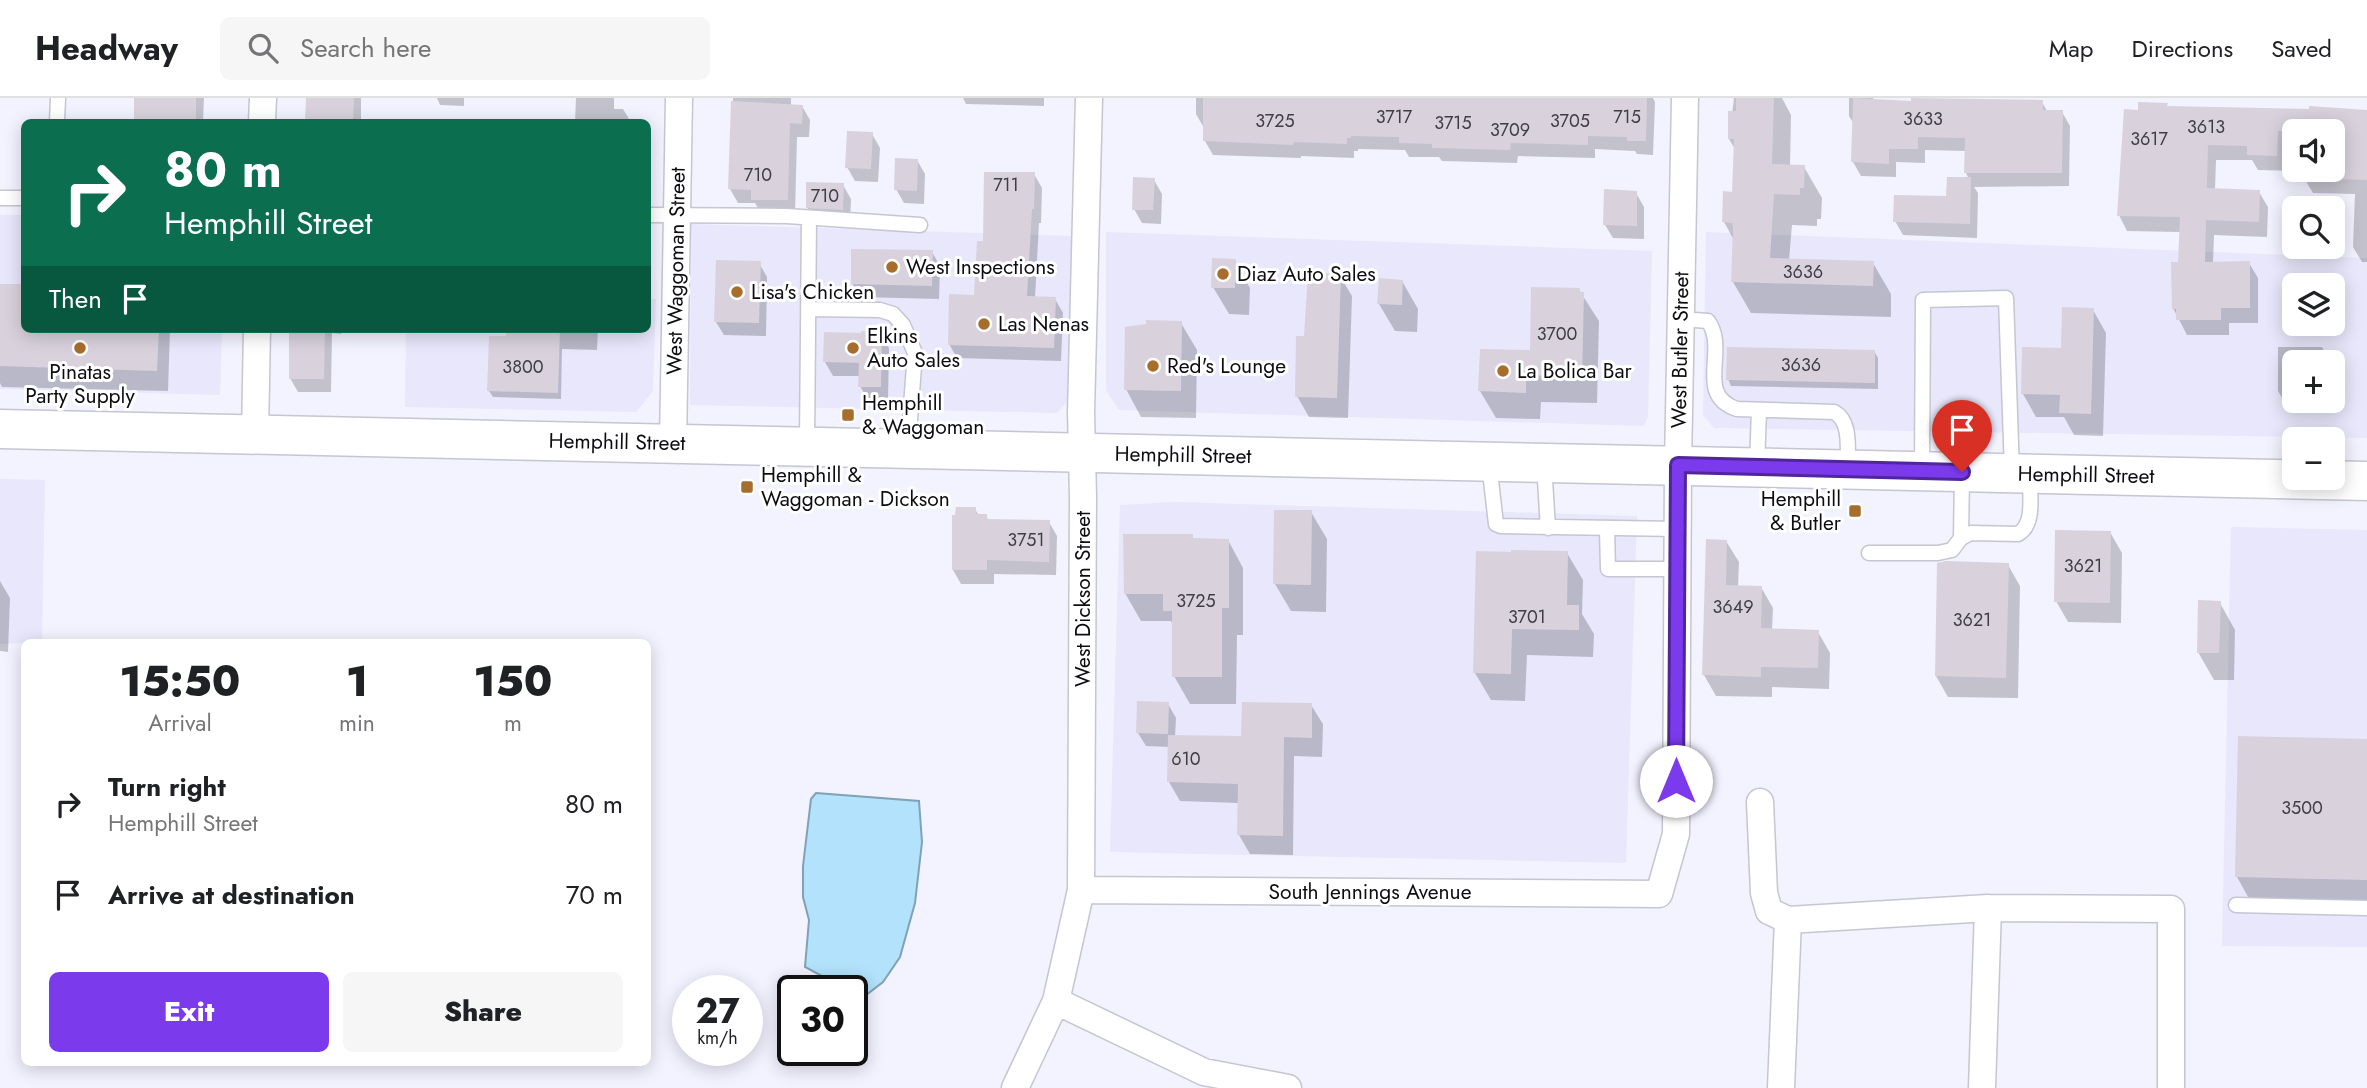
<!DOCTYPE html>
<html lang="en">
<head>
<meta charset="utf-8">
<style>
  body { margin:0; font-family:Jost,sans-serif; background:#f6f6f6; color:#202124; height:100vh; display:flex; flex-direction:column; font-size:26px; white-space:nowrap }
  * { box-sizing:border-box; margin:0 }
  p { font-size:23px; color:#757577 }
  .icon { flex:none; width:38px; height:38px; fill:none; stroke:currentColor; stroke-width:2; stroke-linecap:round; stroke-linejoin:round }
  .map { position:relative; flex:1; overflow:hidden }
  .side { position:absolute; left:21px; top:541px; width:630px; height:427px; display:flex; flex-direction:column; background:#fff; border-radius:10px; box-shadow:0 4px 18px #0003 }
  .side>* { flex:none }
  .top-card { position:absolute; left:21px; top:21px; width:630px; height:214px; border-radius:10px; box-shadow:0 4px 18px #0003; background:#0b6e4f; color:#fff; overflow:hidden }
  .fabs { position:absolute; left:2282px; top:21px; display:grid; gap:14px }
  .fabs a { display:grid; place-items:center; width:63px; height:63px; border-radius:10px; background:#fff; box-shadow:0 4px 18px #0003; font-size:35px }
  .speed { position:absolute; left:672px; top:877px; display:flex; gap:14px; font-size:35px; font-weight:700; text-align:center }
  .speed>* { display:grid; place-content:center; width:91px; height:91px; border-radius:50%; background:#fff; box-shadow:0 4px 18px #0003; line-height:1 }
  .speed small { font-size:18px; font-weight:400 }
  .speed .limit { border:4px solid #111; border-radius:10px; background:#fff; color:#111 }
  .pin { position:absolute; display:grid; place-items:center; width:60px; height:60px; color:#fff; margin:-72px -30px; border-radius:50% 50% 50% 0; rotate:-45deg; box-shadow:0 0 7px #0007 }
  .pin .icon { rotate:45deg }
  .me { position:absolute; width:77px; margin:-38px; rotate:0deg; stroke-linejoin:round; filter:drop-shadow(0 0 5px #0008) }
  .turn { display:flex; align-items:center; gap:24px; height:147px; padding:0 28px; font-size:32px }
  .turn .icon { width:91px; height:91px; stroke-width:2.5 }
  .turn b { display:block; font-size:49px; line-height:60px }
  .then { display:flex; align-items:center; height:66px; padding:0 28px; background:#0003; gap:14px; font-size:26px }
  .eta { display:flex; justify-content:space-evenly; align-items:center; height:119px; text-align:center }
  .eta b { font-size:42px; font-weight:800; line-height:49px }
  .cta { display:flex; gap:14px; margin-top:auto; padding:14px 28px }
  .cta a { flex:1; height:80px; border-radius:10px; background:#7c3aed; color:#fff; font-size:28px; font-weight:800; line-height:80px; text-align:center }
  .cta a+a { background:#f6f6f6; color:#202124 }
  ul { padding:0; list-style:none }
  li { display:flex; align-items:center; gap:21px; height:91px; padding:0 28px }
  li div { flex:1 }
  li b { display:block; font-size:26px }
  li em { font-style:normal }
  header { display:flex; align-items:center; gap:42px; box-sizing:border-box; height:98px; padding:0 35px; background:#fff; border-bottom:2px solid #e0e0e0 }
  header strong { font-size:33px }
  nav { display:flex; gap:38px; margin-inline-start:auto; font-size:24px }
  .search { width:490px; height:63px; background:#f6f6f6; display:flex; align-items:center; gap:18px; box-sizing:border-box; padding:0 24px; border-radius:10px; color:#757577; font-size:26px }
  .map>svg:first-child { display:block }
  .built { fill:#e8e7fb; fill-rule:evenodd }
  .water { fill:#b2e2fc; stroke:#80a2b6; stroke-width:2 }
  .shadow { fill:#0003; fill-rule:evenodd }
  .building { fill:#d9d2dd }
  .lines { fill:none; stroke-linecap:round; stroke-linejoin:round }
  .service-casing { stroke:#c6c5d2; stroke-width:17 }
  .minor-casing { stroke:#c6c5d2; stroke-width:29 }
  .secondary-casing { stroke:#c6c5d2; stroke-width:41 }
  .service { stroke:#fff; stroke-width:14 }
  .minor { stroke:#fff; stroke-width:26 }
  .secondary { stroke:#fff; stroke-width:38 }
  .route-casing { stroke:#51269a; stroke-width:18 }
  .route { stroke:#7c3aed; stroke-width:12 }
  .poi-dot { fill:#a66d2b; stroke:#fff; stroke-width:2.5 }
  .labels { text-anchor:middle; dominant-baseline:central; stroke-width:6; stroke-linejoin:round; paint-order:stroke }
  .number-label { font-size:18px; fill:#403e44 }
  .poi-label { font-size:21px; fill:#0d0d11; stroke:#fff; text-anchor:start }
  .street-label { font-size:21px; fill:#0d0d11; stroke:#fff }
</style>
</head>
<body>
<header>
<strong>Headway</strong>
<div class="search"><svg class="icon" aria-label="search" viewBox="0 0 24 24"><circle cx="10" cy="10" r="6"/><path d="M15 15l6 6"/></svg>Search here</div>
<nav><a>Map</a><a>Directions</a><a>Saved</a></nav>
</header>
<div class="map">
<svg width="2367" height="990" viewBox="0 0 2367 990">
  <rect width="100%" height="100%" fill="#f3f2ff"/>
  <!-- built -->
  <path class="built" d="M0 117H24V231H222L220 297 0 291Z
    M691 126 1072 138 1069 302 1057 315 690 307Z
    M1106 134 1652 153 1648 318 1644 328 1119 312 1106 292Z
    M1706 134 2367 160V340L1714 330 1703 317ZM2294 187H2333V226H2294ZM2294 264H2333V303H2294Z
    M648 201H656L653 293 636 314 405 309 406 231H648Z
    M0 381 45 382 42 544 0 546Z
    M1175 404 1637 418 1626 765 1110 754 1120 407Z
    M2231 429 2367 432V849L2222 848Z"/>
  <!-- water -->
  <path class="water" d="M816 695 919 703 922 744 915 805 900 859 883 884 857 904 852 905V892H833L822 878 805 869 809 822 803 799V768L811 701Z"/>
  <!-- shadow -->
  <path class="shadow" d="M136 0H204L203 24H135Z
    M308 0H361V24H307Z
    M437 0H464V8L440 7Z
    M576 0H614V11H623L631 24H575Z
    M733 0H791V8H802L810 22 809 39H797L795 116 761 115 755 105H738L730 91Z
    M963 0H1044V8L966 6Z
    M1196 0H1653L1655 4 1653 57 1637 56 1635 53 1595 51V60L1518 58 1517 65 1442 63 1439 59H1409L1405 52 1358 51V53H1354V60L1301 58V60L1213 57 1205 43 1204 30 1196 16Z
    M1734 0H1782L1791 17 1790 68 1804 69 1822 100 1821 121H1817V128L1792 127 1789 162 1873 165 1891 196V219L1751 215 1733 184 1734 142 1724 124 1733 95 1735 51 1729 41Z
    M1849 0H1873L1875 4H2042L2047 13 2062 14 2070 28 2069 88 1974 89 1978 95 1977 140 1903 137 1895 123 1948 100 1969 81 1966 75V53L1925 52V65L1896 64V79L1861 78 1853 64 1854 26 1849 18Z
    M2166 7 2168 9 2367 13V164H2362L2353 149 2355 96 2313 95 2304 80V73L2258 72 2252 62H2216L2215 92 2259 94 2268 109 2267 139 2214 137 2213 165H2249L2258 180V225H2229V237H2187L2173 210 2180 166 2181 134 2127 133 2119 117 2140 13ZM2294 33H2333V72H2294Z
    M872 36 880 50 878 84 855 83 847 69Z
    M917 62 925 76 924 106 904 105 896 91Z
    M1034 76 1042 90 1041 125H1039L1035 200 1055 201 1063 215 1061 263 957 260 949 246 976 198 985 145Z
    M1154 82 1162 96 1161 126 1142 125 1134 111Z
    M843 87 851 101 850 125 815 123 807 109Z
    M1636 95 1644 109V141L1613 140 1605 127Z
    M932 154 940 168 939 201 860 199 852 185Z
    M1234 163 1250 190 1249 217 1229 216 1213 189Z
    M759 165 767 179 766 238 724 237 716 224Z
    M1340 178 1352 198 1348 320 1309 319 1297 298 1305 240Z
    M1402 183 1418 211 1417 234 1395 233 1379 206Z
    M0 188H24V231H170L168 293 2 289 0 285Z
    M1579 192 1599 223 1597 305 1541 304 1540 321 1496 320 1480 293 1532 254Z
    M2093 212 2106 235 2103 338 2074 337 2064 319H2036L2023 296 2062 252Z
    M1181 225 1197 252 1196 320 1141 319 1126 291Z
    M291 231H341V236L332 235 331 294H298L290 280Z
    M508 231H598L597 252 562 251 561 301 493 299 489 293 507 240Z
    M881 236 889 250 888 302H868L860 288V278H833L825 264Z
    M2278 249H2322L2330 264H2294V303H2329V307H2286L2278 293Z
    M1874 253 1878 260V291L1731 288 1728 281Z
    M975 411 979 418H986L989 423 1049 424 1057 438 1056 477 994 476V486H961L953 472Z
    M1311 414 1327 441 1326 514 1291 513 1275 486Z
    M2110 434 2122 455 2121 525 2068 524 2056 503Z
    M1192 438 1194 442H1228L1243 470V537H1237L1236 606H1190L1174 578V529L1171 523H1141L1125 495Z
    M1726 443 1739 464 1738 489H1761L1773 510 1772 532 1818 534 1830 555 1829 591 1772 589V599L1716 598 1704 577Z
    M1567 455 1583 482 1582 516 1594 536 1593 559 1527 557 1525 603 1491 602 1475 575Z
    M2008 467 2020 488 2018 600 1948 599 1936 578Z
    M0 483 10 500 8 554 0 553Z
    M2220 505 2235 532 2234 582H2214L2198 554Z
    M1168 606 1176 620 1175 639 1243 640 1311 607 1323 626 1322 659 1294 658 1293 757 1250 756 1239 737V705L1180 703 1169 684 1170 649 1146 648 1138 635Z
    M2367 643V809L2252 806 2237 779Z"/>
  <!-- building -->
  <path class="building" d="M134 0H196V24H134Z
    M306 0H354L353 24H305Z
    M1203 0H1647L1646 43H1627V39L1588 38V47L1511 45 1510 52 1432 50V46L1399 45V39L1351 38V40H1347V46L1294 44 1293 47 1203 43Z
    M1736 0H1774L1772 66 1805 67 1804 90H1800V97L1774 96 1770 160 1874 163 1873 188 1731 184 1733 129 1732 125 1722 124 1723 93 1732 94 1734 41H1728V13H1736Z
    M1853 0 1911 3V0L2043 2V12H2063L2062 75H1964L1965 40 1918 39V51H1889V66L1851 64Z
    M731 3 803 7 802 26 790 25 788 102H751V92L728 91Z
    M2138 4 2168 5 2167 8 2309 11V8L2367 12V82L2333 81V33H2278L2277 58 2247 57V48L2208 47 2207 90 2260 92 2259 124 2206 122 2205 164 2250 163V210H2221V222H2176V211H2172L2171 164H2178L2180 119 2117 118 2124 11 2138 12Z
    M847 33 873 34 871 71 845 70Z
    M895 60 918 61 917 93 894 92Z
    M984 74H1035L1034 111H1032L1027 198 1056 199 1054 250 948 247 949 196 974 197 977 143H983Z
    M1133 79 1155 80 1153 112H1132Z
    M1947 79H1971L1970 126 1893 124 1894 97 1946 98Z
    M806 84 844 85 843 112 806 110Z
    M1604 91 1637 93V128L1603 127Z
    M851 151 933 152 932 188 851 186Z
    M1212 160 1236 161 1235 190H1211Z
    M716 162 761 163 759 225 714 224Z
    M1308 175 1341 176 1337 300 1295 299 1296 238H1304Z
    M1379 180 1403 182 1402 207 1377 206Z
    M0 186H24V231H159L157 273 0 268Z
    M1531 189 1580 190 1579 194H1584L1582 279 1526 277V295L1478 293 1480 251 1530 252Z
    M2062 209 2094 210 2091 316 2059 315 2060 297 2021 296 2022 249 2061 250Z
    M1146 222 1182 223 1181 293 1124 292 1125 229 1146 226Z
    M289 231H325L324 281H289Z
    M506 231H560L558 295 487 293 489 238H506Z
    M861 233 882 234 881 289H858L859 265 823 264 824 234 861 235Z
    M1727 249 1875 252V285L1726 282Z
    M956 409H976V416H987V421L1050 422 1049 464 987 462V472H952V417H955Z
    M1274 412H1312L1311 487 1273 486Z
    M2055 432 2111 433 2110 505 2054 504Z
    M1123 436H1193V440L1229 441V510H1222V579H1172V513H1163V496H1124Z
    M1706 441 1727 442 1726 487 1762 488 1761 530 1819 532 1818 570 1761 569V579L1702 577Z
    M1511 452 1568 453 1567 507H1579V532L1512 531 1511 576 1473 575 1476 453 1511 454Z
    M1946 463 2009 465 2006 580 1935 578 1937 465Z
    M2198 502 2221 503 2219 555H2197Z
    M1137 603 1169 604 1168 636 1136 635Z
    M1242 604 1312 605V640L1284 639 1283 738 1237 737 1238 686 1167 684 1168 637 1241 638Z
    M2238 638 2367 641V782L2235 779Z"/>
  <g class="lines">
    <!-- service casing -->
    <g class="service-casing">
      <path id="service" d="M57 24 58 0
        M0 100H24
        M648 117 787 118 920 127
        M810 211 880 212 893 216 903 227 915 255 908 348
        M1681 221 1708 223C1729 252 1694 297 1737 311L1834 314C1852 323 1847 353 1848 370
        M807 347 809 120
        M1489 365 1496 426 1501 428 1678 431
        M1544 366 1548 430
        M1757 367 1759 312
        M1922 372 1923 202 2006 200 2012 374
        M1607 431 1608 471H1678
        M1961 440 1962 376
        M1869 455H1938L1952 452 1961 440 1971 435 2018 436C2036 426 2029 395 2030 377
        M2236 807 2367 810"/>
    </g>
    <!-- minor casing -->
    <g class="minor-casing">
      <path id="minor" d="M262 24 263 0
        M255 337 257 231
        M673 346 679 0
        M1760 704 1764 795 1769 813 1788 822 1988 810 2171 811V990
        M1081 792 1659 796 1676 736 1678 367 1685 0
        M1056 903 1204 974 1288 990
        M1015 990 1056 903 1081 792 1083 399 1081 314 1089 0
        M1781 990 1788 822
        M1982 990 1988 810"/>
    </g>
    <!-- secondary casing -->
    <g class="secondary-casing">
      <path id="secondary" d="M0 331 2367 383"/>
    </g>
    <!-- service -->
    <use href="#service" class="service"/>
    <!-- minor -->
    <use href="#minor" class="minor"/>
    <!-- secondary -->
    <use href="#secondary" class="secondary"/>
  </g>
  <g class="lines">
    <!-- route casing -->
    <g class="route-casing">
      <path id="route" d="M1676 683 1678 367 1962 374"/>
    </g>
    <!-- route -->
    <use href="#route" class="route"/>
  </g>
  <!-- markers -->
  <g class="poi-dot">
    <circle cx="892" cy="169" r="7"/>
    <circle cx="1223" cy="176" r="7"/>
    <circle cx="737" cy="194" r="7"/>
    <circle cx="984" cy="226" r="7"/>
    <circle cx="80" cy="250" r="7"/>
    <circle cx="853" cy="250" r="7"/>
    <circle cx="1153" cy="268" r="7"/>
    <circle cx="1503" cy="273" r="7"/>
    <rect x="841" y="310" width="14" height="14" rx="3.5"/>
    <rect x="740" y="382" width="14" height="14" rx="3.5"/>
    <rect x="1848" y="406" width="14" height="14" rx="3.5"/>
  </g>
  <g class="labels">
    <!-- number labels -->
    <g class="number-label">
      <text x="1394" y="19">3717</text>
      <text x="1627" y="19">715</text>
      <text x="1923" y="21">3633</text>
      <text x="1275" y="23">3725</text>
      <text x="1570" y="23">3705</text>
      <text x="1453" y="25">3715</text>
      <text x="2206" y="29">3613</text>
      <text x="1510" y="32">3709</text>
      <text x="2149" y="41">3617</text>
      <text x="758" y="77">710</text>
      <text x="1006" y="87">711</text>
      <text x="825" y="98">710</text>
      <text x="1803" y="174">3636</text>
      <text x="1557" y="236">3700</text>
      <text x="1801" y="267">3636</text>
      <text x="523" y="269">3800</text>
      <text x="1026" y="442">3751</text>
      <text x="2083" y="468">3621</text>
      <text x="1196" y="503">3725</text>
      <text x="1733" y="509">3649</text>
      <text x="1527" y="519">3701</text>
      <text x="1972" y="522">3621</text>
      <text x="1186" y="661">610</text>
      <text x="2302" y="710">3500</text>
    </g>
    <!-- poi labels -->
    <g class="poi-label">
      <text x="906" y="169">West Inspections</text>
      <text x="1237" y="176">Diaz Auto Sales</text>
      <text x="751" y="194">Lisa's Chicken</text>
      <text x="998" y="226">Las Nenas</text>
      <text x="867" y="238">Elkins<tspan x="867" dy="24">Auto Sales</tspan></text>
      <text x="1167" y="268">Red's Lounge</text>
      <text x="1517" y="273">La Bolica Bar</text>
      <text x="80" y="274" text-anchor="middle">Pinatas<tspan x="80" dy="24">Party Supply</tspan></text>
      <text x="862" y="305">Hemphill<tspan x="862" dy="24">&amp; Waggoman</tspan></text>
      <text x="761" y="377">Hemphill &amp;<tspan x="761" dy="24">Waggoman - Dickson</tspan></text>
      <text x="1841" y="401" text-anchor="end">Hemphill<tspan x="1841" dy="24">&amp; Butler</tspan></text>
    </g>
    <!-- street labels -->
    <g class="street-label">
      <text transform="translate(676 173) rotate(-89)">West Waggoman Street</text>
      <text transform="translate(1680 252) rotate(-89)">West Butler Street</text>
      <text transform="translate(617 344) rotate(1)">Hemphill Street</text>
      <text transform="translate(1183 357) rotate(1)">Hemphill Street</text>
      <text transform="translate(2086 377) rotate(1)">Hemphill Street</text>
      <text transform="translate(1083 501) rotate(-90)">West Dickson Street</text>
      <text x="1370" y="794">South Jennings Avenue</text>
    </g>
  </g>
</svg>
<div class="fabs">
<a><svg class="icon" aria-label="sound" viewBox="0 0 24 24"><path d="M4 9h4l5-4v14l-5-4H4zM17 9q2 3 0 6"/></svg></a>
<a><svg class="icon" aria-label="search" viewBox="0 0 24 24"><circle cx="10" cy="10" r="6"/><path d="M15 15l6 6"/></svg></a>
<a><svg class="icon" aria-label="layers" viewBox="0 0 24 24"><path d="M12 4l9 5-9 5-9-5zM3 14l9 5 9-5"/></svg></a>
<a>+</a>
<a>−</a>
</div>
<div class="speed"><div>27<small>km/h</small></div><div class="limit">30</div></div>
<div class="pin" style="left:1962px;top:374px;background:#d93025"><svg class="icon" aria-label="arrive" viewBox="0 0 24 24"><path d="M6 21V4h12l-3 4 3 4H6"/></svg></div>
<svg class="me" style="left:1676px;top:683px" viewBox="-20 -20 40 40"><circle r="19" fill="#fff"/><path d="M0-13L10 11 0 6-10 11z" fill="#7c3aed"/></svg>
<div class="top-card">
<div class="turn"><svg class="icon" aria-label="right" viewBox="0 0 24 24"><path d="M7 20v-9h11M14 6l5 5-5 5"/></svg><div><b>80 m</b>Hemphill Street</div></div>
<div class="then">Then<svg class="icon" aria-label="arrive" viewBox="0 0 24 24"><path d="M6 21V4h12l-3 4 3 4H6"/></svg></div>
</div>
<section class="side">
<div class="eta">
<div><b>15:50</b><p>Arrival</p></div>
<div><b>1</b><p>min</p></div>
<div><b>150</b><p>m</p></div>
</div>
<ul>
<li><svg class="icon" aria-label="right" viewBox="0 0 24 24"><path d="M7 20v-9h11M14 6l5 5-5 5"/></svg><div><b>Turn right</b><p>Hemphill Street</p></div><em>80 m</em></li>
<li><svg class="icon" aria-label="arrive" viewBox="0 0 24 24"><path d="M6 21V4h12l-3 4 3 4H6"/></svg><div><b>Arrive at destination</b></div><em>70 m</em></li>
</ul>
<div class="cta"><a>Exit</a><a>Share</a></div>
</section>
</div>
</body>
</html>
